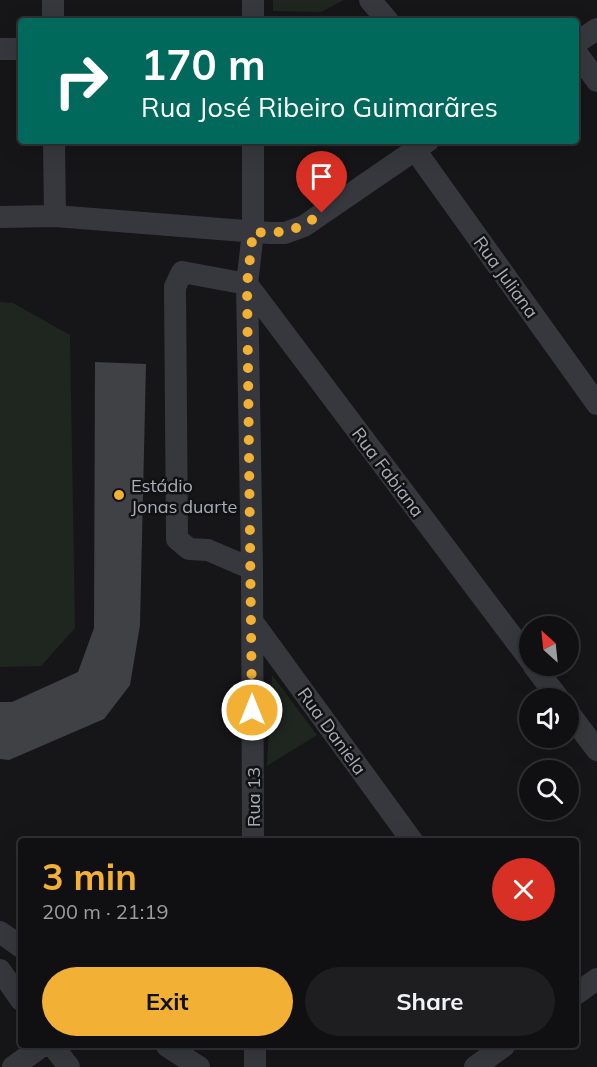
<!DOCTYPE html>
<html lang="en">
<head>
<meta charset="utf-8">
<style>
  body { margin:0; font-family:Mulish,sans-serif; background:#1e1e20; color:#f1f3f6; height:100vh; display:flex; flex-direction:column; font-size:22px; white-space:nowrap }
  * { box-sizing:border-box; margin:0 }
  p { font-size:20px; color:#9c9d9f }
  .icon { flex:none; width:33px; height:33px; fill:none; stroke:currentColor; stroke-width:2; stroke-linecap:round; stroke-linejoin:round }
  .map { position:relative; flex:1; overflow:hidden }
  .panel { position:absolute; left:18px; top:838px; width:561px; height:210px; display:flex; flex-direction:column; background:#101012; border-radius:6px; box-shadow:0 6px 24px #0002,0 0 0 2px #303032 }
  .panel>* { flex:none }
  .top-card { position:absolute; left:18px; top:18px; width:561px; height:126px; border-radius:6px; box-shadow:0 6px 24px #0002,0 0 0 2px #303032; background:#00695c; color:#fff; overflow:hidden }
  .needle { width:39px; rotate:333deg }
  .fabs { position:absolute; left:519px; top:616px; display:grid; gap:12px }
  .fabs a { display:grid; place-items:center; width:60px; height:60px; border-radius:50%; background:#101012; box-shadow:0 6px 24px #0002,0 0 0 2px #303032; font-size:30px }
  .pin { position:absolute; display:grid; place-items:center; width:51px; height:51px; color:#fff; margin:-62px -26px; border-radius:50% 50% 50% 0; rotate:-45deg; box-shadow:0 0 6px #0007 }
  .pin .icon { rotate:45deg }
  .me { position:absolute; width:66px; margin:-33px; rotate:0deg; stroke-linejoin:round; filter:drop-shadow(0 0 4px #0008) }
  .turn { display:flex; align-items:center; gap:21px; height:126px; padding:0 24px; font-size:27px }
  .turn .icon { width:78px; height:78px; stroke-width:2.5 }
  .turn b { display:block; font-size:42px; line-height:51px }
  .round { display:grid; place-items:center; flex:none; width:63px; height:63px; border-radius:32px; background:#1e1e20 }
  .head { display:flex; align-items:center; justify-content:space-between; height:102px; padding:0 24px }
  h1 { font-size:36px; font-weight:700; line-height:45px; color:#f2b134 }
  .primary-button { display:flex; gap:12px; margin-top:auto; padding:12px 24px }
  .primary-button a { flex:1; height:69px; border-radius:36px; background:#f2b134; color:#111; font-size:24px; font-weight:700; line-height:69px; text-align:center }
  .primary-button a+a { background:#1e1e20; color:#f1f3f6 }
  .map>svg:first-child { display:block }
  .green { fill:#1e261f }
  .building { fill:#404145 }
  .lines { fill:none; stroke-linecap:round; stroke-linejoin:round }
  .minor { stroke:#37383d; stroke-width:22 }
  .route { stroke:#f2b134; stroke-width:10; stroke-dasharray:0 18 }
  .poi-dot { fill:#f2b134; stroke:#111113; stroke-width:2 }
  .labels { text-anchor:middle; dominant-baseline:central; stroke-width:5; stroke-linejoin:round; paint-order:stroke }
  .street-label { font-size:18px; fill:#a8adb8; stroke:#111113 }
  .poi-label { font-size:18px; fill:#a8adb8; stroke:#111113; text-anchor:start }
</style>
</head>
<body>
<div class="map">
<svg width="597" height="1067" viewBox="0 0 597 1067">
  <rect width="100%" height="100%" fill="#161618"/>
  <!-- green -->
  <path class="green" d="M273 0H344L321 12 273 11Z
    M0 302 13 303 70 335 75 628 41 666 0 667Z
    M272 675 317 735 267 766Z"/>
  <!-- building -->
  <path class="building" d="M95 362 146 364 140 625 130 685 104 719 9 760 0 759V702H12L78 672 94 628Z"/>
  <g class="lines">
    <!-- minor -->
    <path class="minor" d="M53 0V21
      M370 0 388 21
      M253 21V0
      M576 43 597 29
      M0 49H21
      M576 52 597 81
      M54 141 55 216
      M253 141V232L247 284 252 569 253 842
      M415 150 597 404
      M0 217 55 216 270 233H285L304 226 428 141
      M252 569 208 550 189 549 177 539 175 287 182 272 247 284 530 660
      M252 621 413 842
      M534 666 559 699
      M568 712 597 750
      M0 932 21 947
      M0 970 21 1000
      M576 994 597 979
      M53 1046 69 1067
      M167 1046 199 1067
      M255 1046V1067
      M13 1067 42 1046
      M475 1067 504 1046"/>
  </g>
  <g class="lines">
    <!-- route -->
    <path class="route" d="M252 710 247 284 253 232C284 234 297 231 322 213"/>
  </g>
  <!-- markers -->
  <circle class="poi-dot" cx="119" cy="495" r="6"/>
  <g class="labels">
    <!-- street labels -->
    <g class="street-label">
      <text transform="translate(506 277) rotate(54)">Rua Juliana</text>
      <text transform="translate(388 472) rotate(53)">Rua Fabiana</text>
      <text transform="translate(332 731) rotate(54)">Rua Daniela</text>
      <text transform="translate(253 797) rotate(-90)">Rua 13</text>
    </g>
    <!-- poi labels -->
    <g class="poi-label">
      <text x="131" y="485">Estádio<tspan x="131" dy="21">Jonas duarte</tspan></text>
    </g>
  </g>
</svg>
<div class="fabs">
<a><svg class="needle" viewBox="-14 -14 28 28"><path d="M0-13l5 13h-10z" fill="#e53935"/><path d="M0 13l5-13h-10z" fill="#9c9d9f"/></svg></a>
<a><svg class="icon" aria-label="sound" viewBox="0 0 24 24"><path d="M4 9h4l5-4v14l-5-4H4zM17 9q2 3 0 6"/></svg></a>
<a><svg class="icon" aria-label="search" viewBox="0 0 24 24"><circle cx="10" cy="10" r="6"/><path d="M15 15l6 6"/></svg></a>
</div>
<div class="pin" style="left:322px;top:213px;background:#d93025"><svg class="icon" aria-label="arrive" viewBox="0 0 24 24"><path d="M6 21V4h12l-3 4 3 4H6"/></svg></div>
<svg class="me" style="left:252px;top:710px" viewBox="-20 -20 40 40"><circle r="17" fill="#f2b134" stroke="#fff" stroke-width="3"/><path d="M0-11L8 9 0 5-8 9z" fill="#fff"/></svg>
<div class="top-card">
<div class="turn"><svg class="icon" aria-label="right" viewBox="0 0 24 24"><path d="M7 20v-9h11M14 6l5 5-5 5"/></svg><div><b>170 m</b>Rua José Ribeiro Guimarãres</div></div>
</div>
<section class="panel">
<div class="head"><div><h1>3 min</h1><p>200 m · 21:19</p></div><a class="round" style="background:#d93025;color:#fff"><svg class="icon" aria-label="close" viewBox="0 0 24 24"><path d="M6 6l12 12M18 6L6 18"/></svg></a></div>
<div class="primary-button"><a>Exit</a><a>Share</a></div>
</section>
</div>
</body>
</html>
